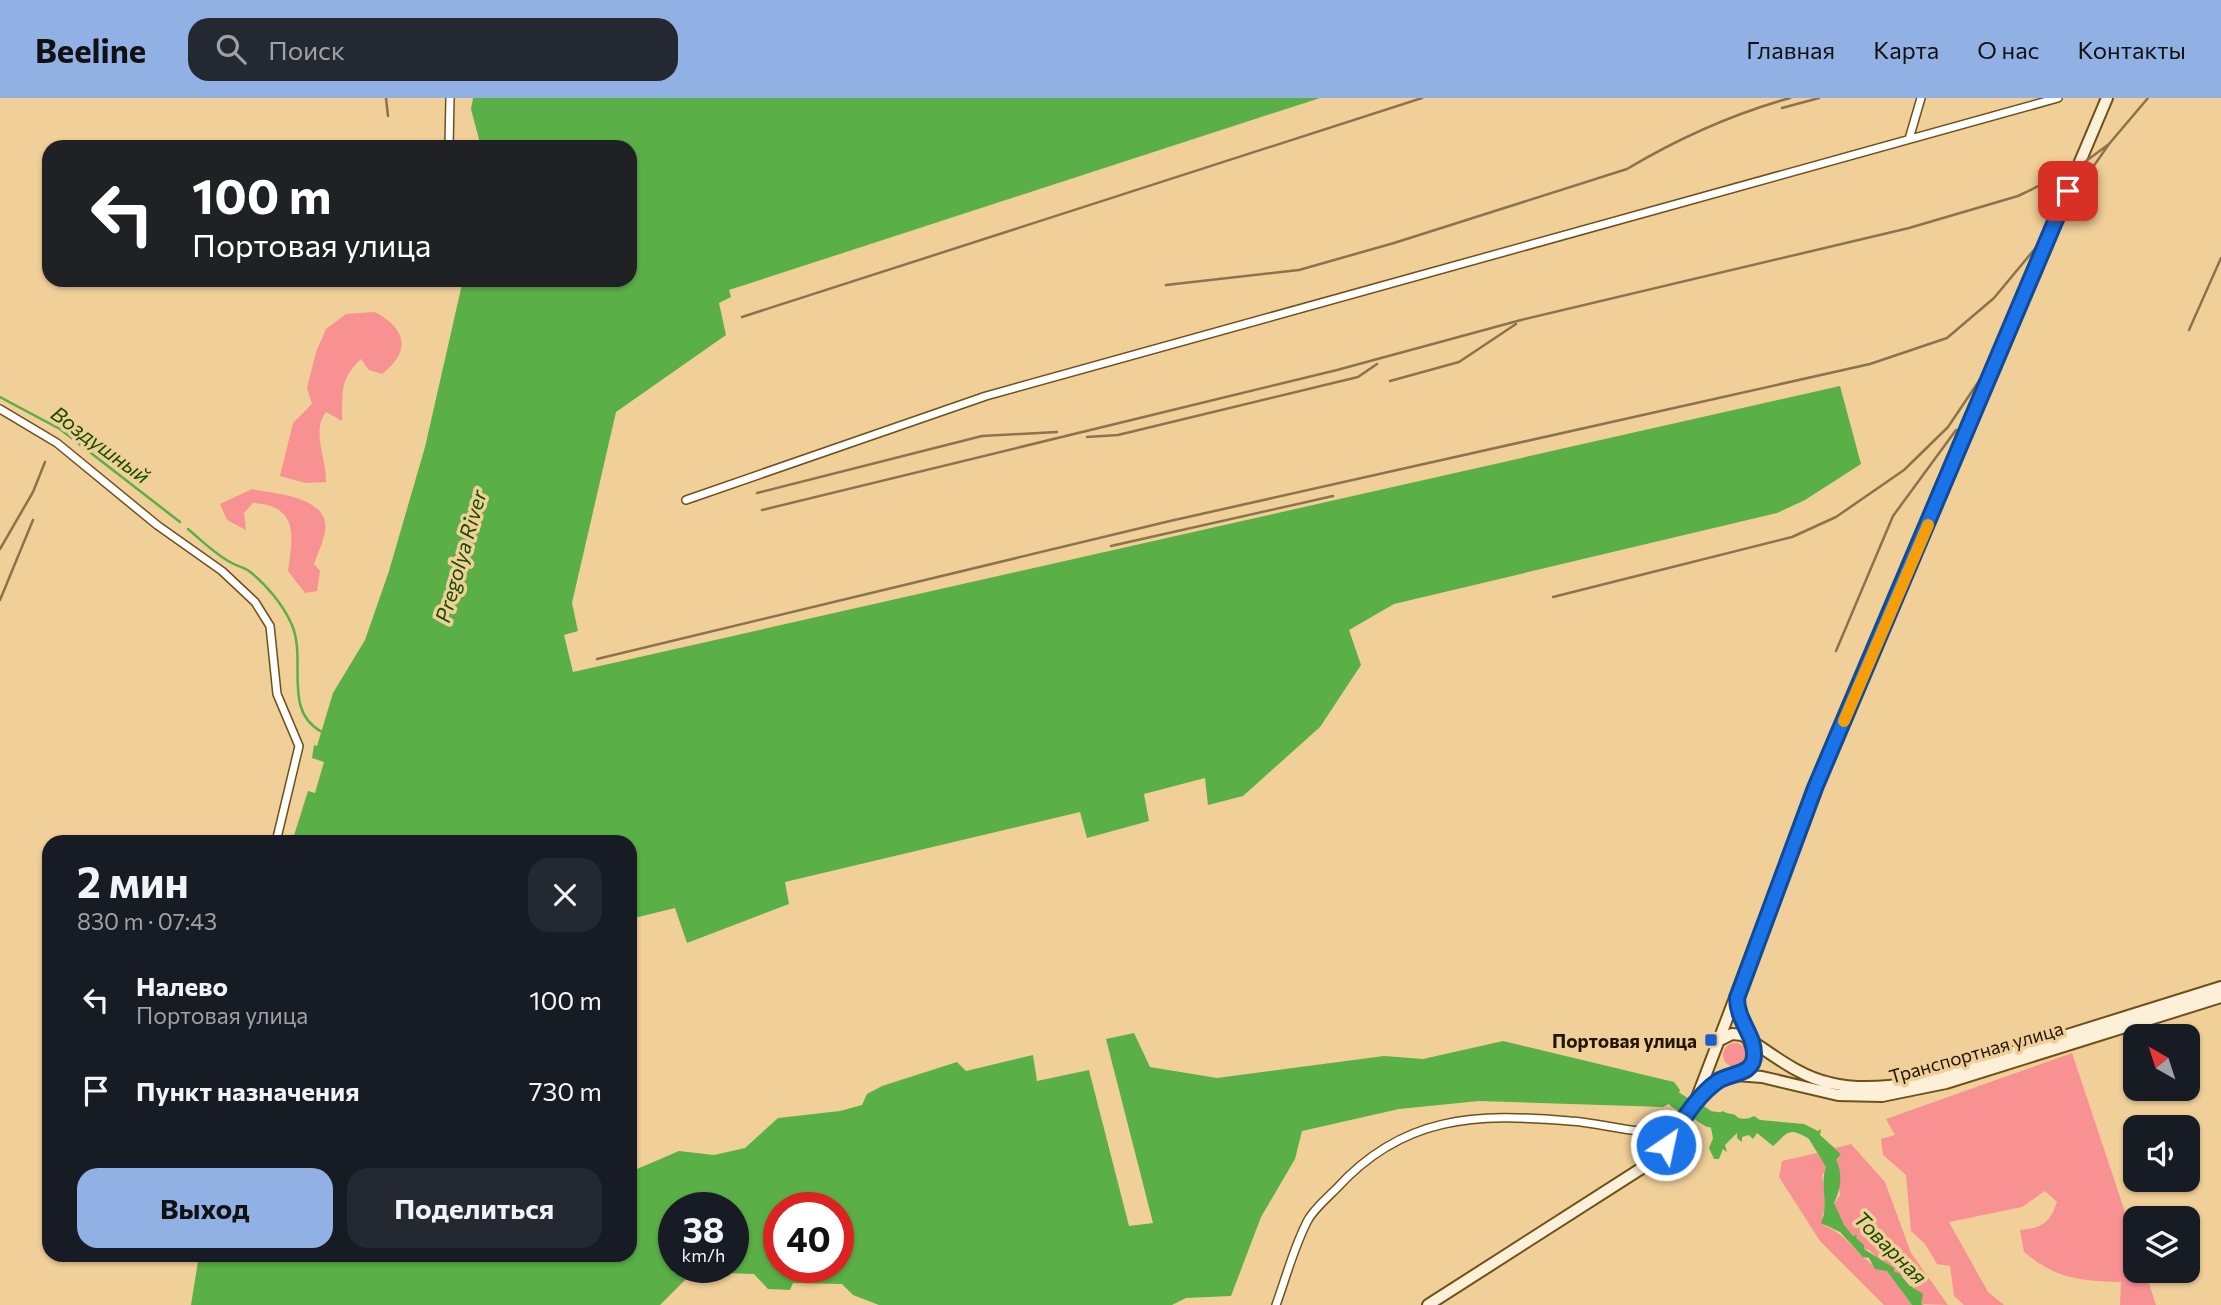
<!DOCTYPE html>
<html lang="ru">
<head>
<meta charset="utf-8">
<style>
  body { margin:0; font-family:Commissioner,sans-serif; background:#242831; color:#f1f3f6; height:100vh; display:flex; flex-direction:column; font-size:26px; white-space:nowrap }
  * { box-sizing:border-box; margin:0 }
  p { font-size:23px; color:#9ea1a6 }
  .icon { flex:none; width:38px; height:38px; fill:none; stroke:currentColor; stroke-width:2; stroke-linecap:round; stroke-linejoin:round }
  .map { position:relative; flex:1; overflow:hidden }
  .drawer { position:absolute; left:42px; top:737px; width:595px; height:427px; display:flex; flex-direction:column; background:#171b24; border-radius:21px; box-shadow:0 2px 5px #0004 }
  .drawer>* { flex:none }
  .hud { position:absolute; left:42px; top:42px; width:595px; height:147px; border-radius:21px; box-shadow:0 2px 5px #0004; background:#202124; color:#fff; overflow:hidden }
  .needle { width:46px; rotate:321deg }
  .fabs { position:absolute; left:2123px; top:926px; display:grid; gap:14px }
  .fabs a { display:grid; place-items:center; width:77px; height:77px; border-radius:14px; background:#171b24; box-shadow:0 2px 5px #0004; font-size:35px }
  .speed { position:absolute; left:658px; top:1094px; display:flex; gap:14px; font-size:35px; font-weight:700; text-align:center }
  .speed>* { display:grid; place-content:center; width:91px; height:91px; border-radius:50%; background:#171b24; box-shadow:0 2px 5px #0004; line-height:1 }
  .speed small { font-size:18px; font-weight:400 }
  .speed .limit { border:10px solid #d22; background:#fff; color:#111 }
  .pin { position:absolute; display:grid; place-items:center; width:60px; height:60px; color:#fff; margin:-30px; border-radius:14px; box-shadow:0 4px 10px #0006 }
  .me { position:absolute; width:77px; margin:-38px; rotate:34deg; stroke-linejoin:round; filter:drop-shadow(0 0 5px #0008) }
  .turn { display:flex; align-items:center; gap:24px; height:147px; padding:0 35px; font-size:32px }
  .turn .icon { width:91px; height:91px; stroke-width:2.5 }
  .turn b { display:block; font-size:49px; line-height:60px }
  .round { display:grid; place-items:center; flex:none; width:74px; height:74px; border-radius:21px; background:#242831 }
  .summary { display:flex; align-items:center; justify-content:space-between; height:119px; padding:0 35px }
  h1 { font-size:42px; font-weight:700; line-height:52px }
  .cta { display:flex; gap:14px; margin-top:auto; padding:14px 35px }
  .cta a { flex:1; height:80px; border-radius:21px; background:#91b0e3; color:#111; font-size:28px; font-weight:700; line-height:80px; text-align:center }
  .cta a+a { background:#242831; color:#f1f3f6 }
  ul { padding:0; list-style:none }
  li { display:flex; align-items:center; gap:21px; height:91px; padding:0 35px }
  li div { flex:1 }
  li b { display:block; font-size:26px }
  li em { font-style:normal }
  header { display:flex; align-items:center; gap:42px; box-sizing:border-box; height:98px; padding:0 35px; background:#91b0e3; color:#111 }
  header strong { font-size:33px }
  nav { display:flex; gap:38px; margin-inline-start:auto; font-size:24px }
  .search { width:490px; height:63px; background:#242831; display:flex; align-items:center; gap:18px; box-sizing:border-box; padding:0 24px; border-radius:21px; color:#9ea1a6; font-size:26px }
  .map>svg:first-child { display:block }
  .green { fill:#f89192 }
  .water { fill:#5ab046; fill-rule:evenodd }
  .lines { fill:none; stroke-linecap:round; stroke-linejoin:round }
  .stream { stroke:#5ab046; stroke-width:2.5 }
  .river { stroke:#5ab046; stroke-width:16 }
  .street-casing { stroke:#6e5119; stroke-width:10 }
  .secondary-casing { stroke:#6e5119; stroke-width:14 }
  .street { stroke:#fff; stroke-width:7 }
  .secondary { stroke:#fdf0d9; stroke-width:10 }
  .rail { stroke:#8a734d; stroke-width:2.5 }
  .route-casing { stroke:#114b97; stroke-width:18 }
  .route { stroke:#1a73e8; stroke-width:12 }
  .slow { stroke:#f59e0b; stroke-width:12 }
  .poi-dot { fill:#1c5fcb; stroke:#f1cf98; stroke-width:2.5 }
  .labels { text-anchor:middle; dominant-baseline:central; stroke-width:7; stroke-linejoin:round; paint-order:stroke }
  .poi-label { font-size:19px; font-weight:bold; fill:#221602; stroke:#f1cf98; text-anchor:end }
  .street-label { font-size:19px; fill:#221602; stroke:#f1cf98 }
  .water-label { font-size:21px; font-style:italic; fill:#144e02; stroke:#f1cf98 }
</style>
</head>
<body>
<header>
<strong>Beeline</strong>
<div class="search"><svg class="icon" aria-label="search" viewBox="0 0 24 24"><circle cx="10" cy="10" r="6"/><path d="M15 15l6 6"/></svg>Поиск</div>
<nav><a>Главная</a><a>Карта</a><a>О нас</a><a>Контакты</a></nav>
</header>
<div class="map">
<svg width="2221" height="1207" viewBox="0 0 2221 1207">
  <rect width="100%" height="100%" fill="#f1cf98"/>
  <!-- green -->
  <path class="green" d="M375 214C406 231 412 252 382 276L369 272 361 261C339 282 343 293 342 323L326 314C311 333 327 362 326 384L305 385 280 378 293 325 312 306 307 290 316 254 326 231 346 216Z
    M252 391C275 396 331 398 325 434 323 444 318 455 314 466L320 473 317 493 305 495 288 473C293 437 299 408 253 405L244 415 246 432 227 422 220 406Z
    M1723 957a12 12 0 1 1 24 0a12 12 0 1 1-24 0Z
    M2072 955 2135 1144V1172L2145 1173 2156 1207H2120L2121 1184C2080 1183 2056 1181 2024 1154L2020 1132C2042 1130 2050 1125 2057 1104L2045 1093 2022 1109 1949 1124 1988 1194 2004 1207H1964L1954 1198 1950 1168 1937 1166 1925 1146 1911 1133 1906 1077 1883 1057 1881 1041 1895 1037 1886 1021Z
    M1851 1046 1885 1084 1911 1155 1948 1207 1921 1206 1918 1194 1905 1179 1893 1175 1869 1152 1864 1151 1843 1127 1834 1106 1840 1097 1836 1062 1841 1056 1835 1050Z
    M1817 1055 1827 1069 1822 1078 1827 1109 1822 1117 1825 1128C1850 1137 1864 1169 1887 1173L1912 1207H1884L1820 1143 1779 1079 1782 1063Z"/>
  <!-- water -->
  <path class="water" d="M473 0H1320L729 192 731 199 719 205 726 237 616 314 572 505 578 533 564 537 573 574 1840 288 1861 366 1805 402 1777 415 1394 506 1349 532 1361 567 1320 629 1243 698 1208 707 1205 680 1144 696 1149 723 1087 740 1080 714 785 784 789 806 687 845 675 810 630 821V744H292L308 693 315 695 324 664 312 660 314 647 317 648 333 595 365 542 389 473 425 349 463 182H630V49H481L471 11Z
    M1134 935 1150 969 1217 980 1384 958 1423 961 1503 943 1674 984 1680 992 1676 1002 1663 1009 1479 1003 1399 1011 1302 1033 1295 1061 1261 1119 1231 1198 1186 1200 1172 1207H879L853 1197 842 1186 793 1185 790 1192 768 1191 754 1176 693 1174 660 1207H191L199 1157H630V1074L679 1053 714 1057 745 1050 778 1020 840 1013 862 1007 867 996 882 988 957 964 966 973 1033 957 1037 983 1089 972 1129 1128 1153 1125 1106 941ZM674 1110H733V1169H674ZM779 1110H838V1169H779Z
    M1722 1013C1733 1017 1742 1025 1754 1018L1760 1022 1804 1026 1818 1033 1821 1031 1820 1037 1841 1056 1836 1062C1843 1075 1841 1092 1834 1105L1844 1127 1853 1138 1857 1137 1856 1140 1864 1147V1151L1894 1170V1174L1899 1175 1909 1187 1923 1196 1921 1206 1924 1207H1912L1887 1173 1875 1171 1869 1160 1863 1159 1840 1134 1821 1125C1830 1104 1819 1089 1826 1069L1809 1041C1788 1027 1787 1036 1773 1048L1757 1035 1753 1041 1749 1037 1742 1039V1044L1737 1040V1035L1725 1047 1727 1054 1723 1051 1719 1061H1714L1709 1050 1713 1040 1710 1025Z"/>
  <g class="lines">
    <!-- stream -->
    <path class="stream" d="M0 299 60 331 180 424
      M188 431C201 442 215 456 230 464 236 468 244 469 249 473 266 486 284 508 292 527 307 563 282 613 322 634"/>
    <!-- river -->
    <path class="river" d="M1676 1002 1684 1007
      M1698 1014 1709 1021 1731 1024"/>
    <!-- street casing -->
    <g class="street-casing">
      <path id="street" d="M1909 41 1921 0
        M449 49 450 0
        M0 311 57 345 157 427 222 473 255 504 270 528 277 596 299 648 276 744
        M686 402 986 298 2058 0
        M1276 1207C1286 1180 1294 1148 1308 1122 1314 1111 1327 1100 1336 1091 1403 1017 1476 1015 1570 1023 1606 1025 1639 1039 1674 1031"/>
    </g>
    <!-- secondary casing -->
    <g class="secondary-casing">
      <path id="secondary" d="M1737 903 1739 918 1754 956 1750 968 1737 977
        M1720 942 1732 936 1742 937C1770 954 1797 978 1830 985 1896 1001 1970 967 2032 948 2095 928 2158 909 2221 889
        M1701 997 1728 977H1736L1762 979 1838 997 1882 998 1946 985 2221 899
        M1428 1207 1653 1063 1696 1002 1815 690 2107 0"/>
    </g>
    <!-- street -->
    <use href="#street" class="street"/>
    <!-- secondary -->
    <use href="#secondary" class="secondary"/>
    <!-- rail -->
    <path class="rail" d="M386 0 388 18
      M1782 10 1819 0
      M1166 187 1299 172 1394 145 1627 71C1679 40 1733 16 1790 0
      M742 219 1422 0
      M2189 232 2221 160
      M1983 279 2037 157
      M1390 283 1459 264 1516 226
      M1087 339 1118 337 1358 279 1377 266
      M757 395 982 338 1057 334
      M762 412 1337 272 1521 222 1909 130 2018 98 2078 69 2109 46 2148 0
      M1111 448 1333 398
      M0 451 33 394 45 364
      M1553 499 1792 439 1836 419 1904 372 1948 329 1987 271
      M0 502 33 422
      M1836 553 1893 418 1956 332
      M597 561 1170 423 1870 266 1947 240 1994 200 2043 141 2109 46"/>
  </g>
  <g class="lines">
    <!-- route casing -->
    <g class="route-casing">
      <path id="route" d="M1666 1047C1682 1025 1694 1000 1718 983 1730 975 1754 977 1754 957 1755 937 1737 923 1737 900L1815 690 2068 93"/>
    </g>
    <!-- route -->
    <use href="#route" class="route"/>
    <!-- slow -->
    <path class="slow" d="M1844 623 1928 427"/>
  </g>
  <!-- markers -->
  <rect class="poi-dot" x="1704" y="935" width="14" height="14" rx="3.5"/>
  <g class="labels">
    <!-- poi labels -->
    <g class="poi-label">
      <text x="1697" y="942">Портовая улица</text>
    </g>
    <!-- street labels -->
    <g class="street-label">
      <text transform="translate(1976 954) rotate(-16)">Транспортная улица</text>
    </g>
    <!-- water labels -->
    <g class="water-label">
      <text transform="translate(101 346) rotate(36)">Воздушный</text>
      <text transform="translate(460 458) rotate(-74)">Pregolya River</text>
      <text transform="translate(1891 1149) rotate(45)">Товарная</text>
    </g>
  </g>
</svg>
<div class="fabs">
<a><svg class="needle" viewBox="-14 -14 28 28"><path d="M0-13l5 13h-10z" fill="#e53935"/><path d="M0 13l5-13h-10z" fill="#9ea1a6"/></svg></a>
<a><svg class="icon" aria-label="sound" viewBox="0 0 24 24"><path d="M4 9h4l5-4v14l-5-4H4zM17 9q2 3 0 6"/></svg></a>
<a><svg class="icon" aria-label="layers" viewBox="0 0 24 24"><path d="M12 4l9 5-9 5-9-5zM3 14l9 5 9-5"/></svg></a>
</div>
<div class="speed"><div>38<small>km/h</small></div><div class="limit">40</div></div>
<div class="pin" style="left:2068px;top:93px;background:#d93025"><svg class="icon" aria-label="arrive" viewBox="0 0 24 24"><path d="M6 21V4h12l-3 4 3 4H6"/></svg></div>
<svg class="me" style="left:1666px;top:1047px" viewBox="-20 -20 40 40"><circle r="17" fill="#1a73e8" stroke="#fff" stroke-width="3"/><path d="M0-11L8 9 0 5-8 9z" fill="#fff"/></svg>
<div class="hud">
<div class="turn"><svg class="icon" aria-label="left" viewBox="0 0 24 24"><path d="M17 20v-9H6M10 6l-5 5 5 5"/></svg><div><b>100 m</b>Портовая улица</div></div>
</div>
<section class="drawer">
<div class="summary"><div><h1>2 мин</h1><p>830 m · 07:43</p></div><a class="round"><svg class="icon" aria-label="close" viewBox="0 0 24 24"><path d="M6 6l12 12M18 6L6 18"/></svg></a></div>
<ul>
<li><svg class="icon" aria-label="left" viewBox="0 0 24 24"><path d="M17 20v-9H6M10 6l-5 5 5 5"/></svg><div><b>Налево</b><p>Портовая улица</p></div><em>100 m</em></li>
<li><svg class="icon" aria-label="arrive" viewBox="0 0 24 24"><path d="M6 21V4h12l-3 4 3 4H6"/></svg><div><b>Пункт назначения</b></div><em>730 m</em></li>
</ul>
<div class="cta"><a>Выход</a><a>Поделиться</a></div>
</section>
</div>
</body>
</html>
